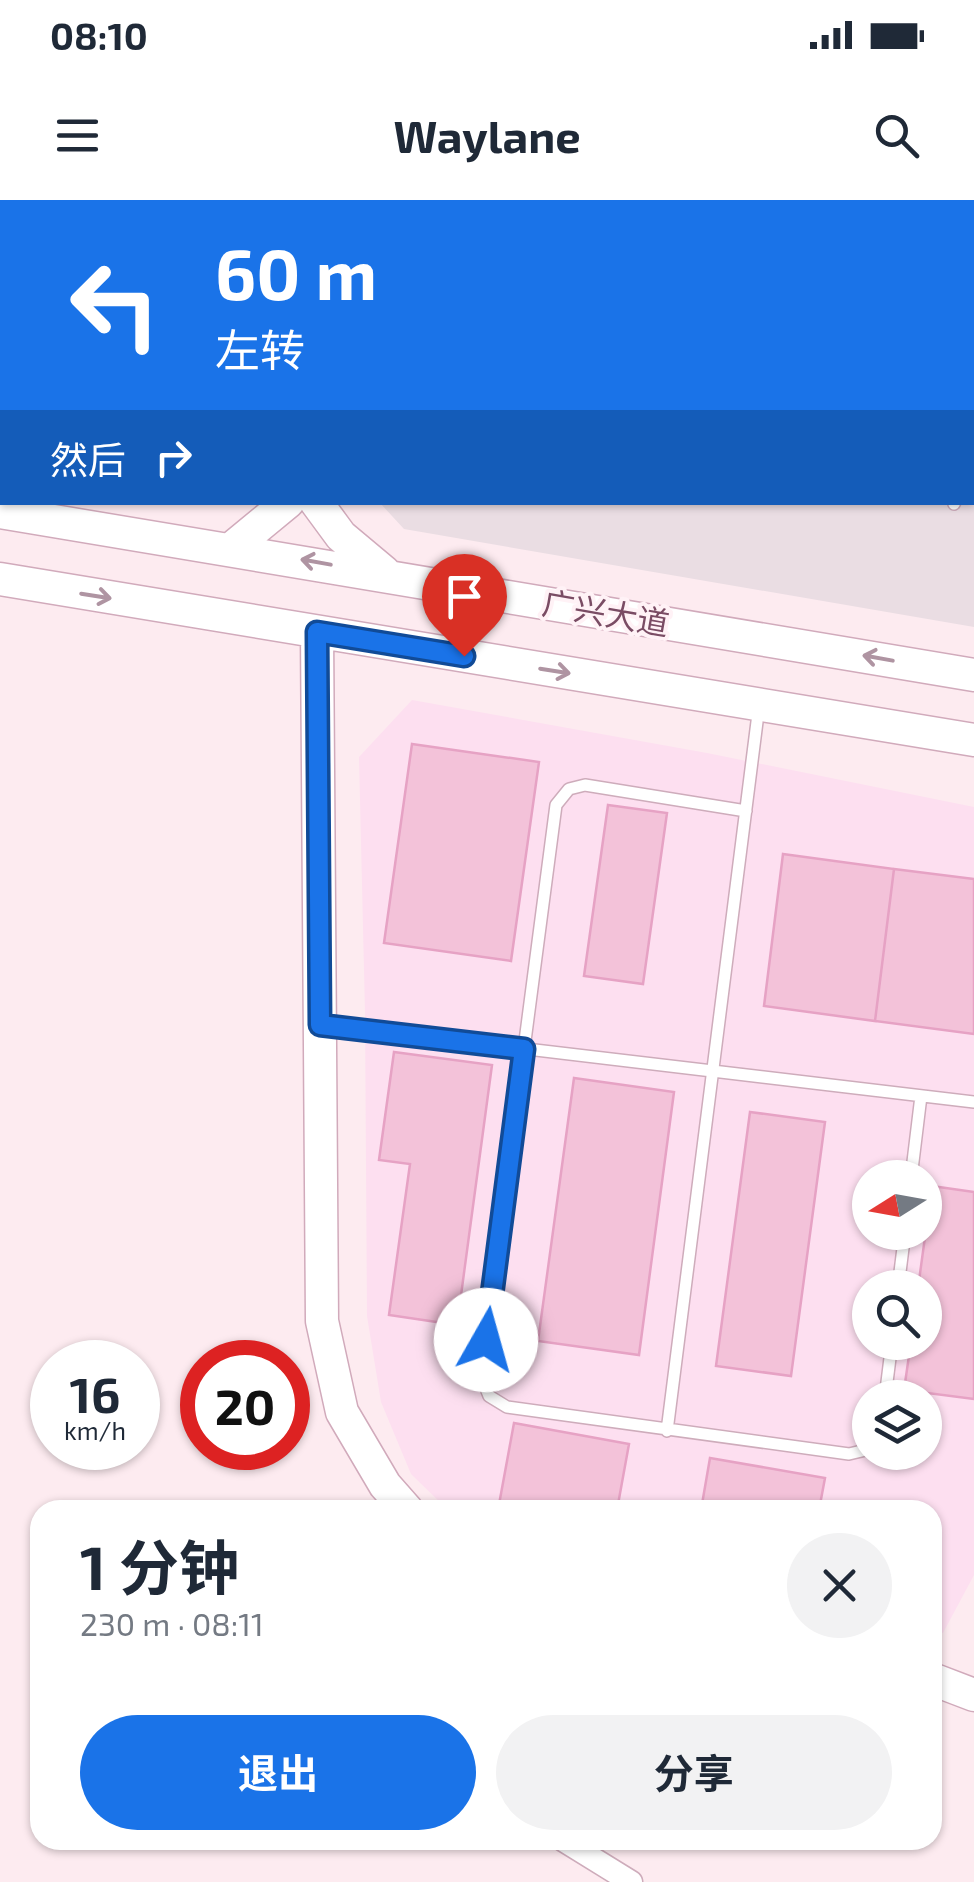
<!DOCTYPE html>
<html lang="zh">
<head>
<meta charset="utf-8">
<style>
  body { margin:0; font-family:"Exo 2","Noto Sans SC",sans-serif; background:#f2f2f3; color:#1f2937; height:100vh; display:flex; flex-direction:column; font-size:38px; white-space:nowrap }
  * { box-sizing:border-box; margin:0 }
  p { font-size:32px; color:#747a83 }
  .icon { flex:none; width:55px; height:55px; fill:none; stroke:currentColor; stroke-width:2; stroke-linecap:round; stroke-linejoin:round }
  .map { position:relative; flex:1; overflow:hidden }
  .drawer { position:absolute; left:30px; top:1300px; width:912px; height:350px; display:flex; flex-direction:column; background:#fff; border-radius:30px; box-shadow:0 2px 8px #0004 }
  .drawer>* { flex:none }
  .banner { position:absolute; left:0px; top:0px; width:975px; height:305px; box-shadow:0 2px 8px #0004; background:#1a73e8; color:#fff; overflow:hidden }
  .needle { width:65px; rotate:259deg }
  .controls { position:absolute; left:852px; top:960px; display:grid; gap:20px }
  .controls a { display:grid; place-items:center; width:90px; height:90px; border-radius:50%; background:#fff; box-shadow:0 2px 8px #0004; font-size:50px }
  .speed { position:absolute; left:30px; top:1140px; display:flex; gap:20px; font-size:50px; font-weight:700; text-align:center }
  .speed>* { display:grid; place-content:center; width:130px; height:130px; border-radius:50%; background:#fff; box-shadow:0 2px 8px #0004; line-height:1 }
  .speed small { font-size:25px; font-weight:400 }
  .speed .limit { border:15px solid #d22; background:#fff; color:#111 }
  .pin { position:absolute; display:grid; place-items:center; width:85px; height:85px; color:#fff; margin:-102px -42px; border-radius:50% 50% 50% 0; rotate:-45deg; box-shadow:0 0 10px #0007 }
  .pin .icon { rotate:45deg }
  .me { position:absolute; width:110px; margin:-55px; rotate:7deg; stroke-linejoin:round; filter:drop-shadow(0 0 8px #0008) }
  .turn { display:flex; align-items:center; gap:35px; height:210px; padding:0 50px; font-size:45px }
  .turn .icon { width:130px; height:130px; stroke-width:2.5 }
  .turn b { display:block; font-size:70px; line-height:85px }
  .then { display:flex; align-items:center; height:95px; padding:0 50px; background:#0003; gap:20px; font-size:38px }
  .round { display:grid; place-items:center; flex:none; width:105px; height:105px; border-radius:52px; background:#f2f2f3 }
  .overview { display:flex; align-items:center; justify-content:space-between; height:170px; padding:0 50px }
  h1 { font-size:60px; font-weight:700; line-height:75px }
  .primary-button { display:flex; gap:20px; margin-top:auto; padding:20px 50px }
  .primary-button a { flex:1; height:115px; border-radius:60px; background:#1a73e8; color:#fff; font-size:40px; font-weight:700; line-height:115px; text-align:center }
  .primary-button a+a { background:#f2f2f3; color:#1f2937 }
  .status { display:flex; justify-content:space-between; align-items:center; height:70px; padding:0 50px; background:#fff; direction:ltr }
  .status svg { height:28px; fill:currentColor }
  header { display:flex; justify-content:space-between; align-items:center; height:130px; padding:0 50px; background:#fff; font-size:45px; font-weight:700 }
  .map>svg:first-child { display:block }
  .commercial { fill:#fddff0; fill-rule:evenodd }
  .industrial { fill:#eadde3 }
  .building { fill:#f3c2d9; stroke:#e6a2c4; stroke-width:2.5 }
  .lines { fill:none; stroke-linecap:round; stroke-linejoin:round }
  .lane-casing { stroke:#ceacbb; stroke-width:14 }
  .street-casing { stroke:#ceacbb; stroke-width:25 }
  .secondary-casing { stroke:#d1aabb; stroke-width:35 }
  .lane { stroke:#fff; stroke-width:11 }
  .street { stroke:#fff; stroke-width:22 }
  .secondary { stroke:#fff; stroke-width:32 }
  .oneway { stroke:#af94a2 }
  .route-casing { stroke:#114b97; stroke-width:25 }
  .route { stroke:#1a73e8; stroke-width:18 }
  .labels { text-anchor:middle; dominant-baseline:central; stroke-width:8; stroke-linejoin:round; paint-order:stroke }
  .street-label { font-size:32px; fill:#7a4c64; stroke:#fff2f6 }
</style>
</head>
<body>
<div class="status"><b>08:10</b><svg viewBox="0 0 49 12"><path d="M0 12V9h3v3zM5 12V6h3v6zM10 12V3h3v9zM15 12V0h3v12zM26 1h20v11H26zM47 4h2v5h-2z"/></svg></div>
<header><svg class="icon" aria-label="menu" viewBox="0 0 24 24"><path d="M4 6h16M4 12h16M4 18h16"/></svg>Waylane<svg class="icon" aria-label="search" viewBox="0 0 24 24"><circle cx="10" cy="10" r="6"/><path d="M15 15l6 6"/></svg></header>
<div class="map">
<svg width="974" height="1682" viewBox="0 0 974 1682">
  <rect width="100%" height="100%" fill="#fdebf0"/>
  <!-- commercial -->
  <path class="commercial" d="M412 500 707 553 974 607V1375L943 1433 933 1430 932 1310H448L411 1274 381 1202 367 1116 365 812 359 557ZM870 978H925V1032H870ZM870 1088H925V1142H870ZM870 1198H925V1252H870Z"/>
  <!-- industrial -->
  <path class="industrial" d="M0 0H257L2 2V244Z
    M344 0H974V427L404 329 380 303 972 302V2H344Z"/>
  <!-- building -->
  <path class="building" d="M412 544 539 562 511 761 384 743Z
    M608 605 667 613 643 784 584 776Z
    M783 654 894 669 875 821 764 806Z
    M894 669 974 679V834L875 821Z
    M394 852 492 865 457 1125 389 1115 410 964 379 960Z
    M574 878 674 892 639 1155 538 1141Z
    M750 912 825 922 791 1176 716 1166Z
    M932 986 974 992V1199L904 1190 911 1142H925V1088H918Z
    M514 1223 629 1244 617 1310H498Z
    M710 1258 825 1278 819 1310H701Z"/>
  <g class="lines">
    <!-- lane casing -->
    <g class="lane-casing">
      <path id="lane" d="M960 2V0
        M954 304 955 302
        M746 611 585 585 569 589 556 605 481 1176 489 1196 507 1207 849 1254 870 1249
        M324 825 974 902
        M911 978 921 896
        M898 1088 905 1032
        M885 1198 892 1142
        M667 1231 759 506"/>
    </g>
    <!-- street casing -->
    <g class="street-casing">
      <path id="street" d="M563 1640 631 1682"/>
    </g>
    <!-- secondary casing -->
    <g class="secondary-casing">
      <path id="secondary" d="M316 2V0
        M316 302 341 336 384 372
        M0 312 974 475
        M232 348 288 302
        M0 379 974 540
        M317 432 322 1121 342 1212 385 1285 407 1310
        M932 1479 974 1495"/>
    </g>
    <!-- lane -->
    <use href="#lane" class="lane"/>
    <!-- street -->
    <use href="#street" class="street"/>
    <!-- secondary -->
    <use href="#secondary" class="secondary"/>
  </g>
  <!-- one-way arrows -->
  <defs><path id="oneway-shaft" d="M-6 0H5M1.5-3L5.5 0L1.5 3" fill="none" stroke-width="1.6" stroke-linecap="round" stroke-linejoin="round" transform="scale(2.5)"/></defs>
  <g class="oneway">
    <use href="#oneway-shaft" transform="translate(316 362) rotate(-170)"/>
    <use href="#oneway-shaft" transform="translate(96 396) rotate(9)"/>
    <use href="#oneway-shaft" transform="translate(878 458) rotate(-170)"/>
    <use href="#oneway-shaft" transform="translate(555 471) rotate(9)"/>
  </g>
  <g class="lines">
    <!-- route casing -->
    <g class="route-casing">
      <path id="route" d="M464 456 317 432 320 825 524 849 486 1140"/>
    </g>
    <!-- route -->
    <use href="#route" class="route"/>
  </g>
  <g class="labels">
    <!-- street labels -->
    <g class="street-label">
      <text transform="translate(606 412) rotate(10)">广兴大道</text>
    </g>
  </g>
</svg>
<div class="controls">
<a><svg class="needle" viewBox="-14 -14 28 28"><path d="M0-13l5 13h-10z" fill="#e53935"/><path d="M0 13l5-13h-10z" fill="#747a83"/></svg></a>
<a><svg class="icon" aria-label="search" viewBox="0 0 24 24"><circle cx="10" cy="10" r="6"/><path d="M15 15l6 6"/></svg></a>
<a><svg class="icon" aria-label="layers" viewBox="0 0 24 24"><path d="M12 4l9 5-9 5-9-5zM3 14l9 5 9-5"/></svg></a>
</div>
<div class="speed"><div>16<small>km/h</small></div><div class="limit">20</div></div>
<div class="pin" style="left:464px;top:456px;background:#d93025"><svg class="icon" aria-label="arrive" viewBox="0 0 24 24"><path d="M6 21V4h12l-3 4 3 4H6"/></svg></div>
<svg class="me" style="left:486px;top:1140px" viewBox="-20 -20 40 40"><circle r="19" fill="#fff"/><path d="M0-13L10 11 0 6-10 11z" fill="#1a73e8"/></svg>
<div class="banner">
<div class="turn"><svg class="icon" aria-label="left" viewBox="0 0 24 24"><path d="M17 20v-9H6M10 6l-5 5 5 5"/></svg><div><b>60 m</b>左转</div></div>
<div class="then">然后<svg class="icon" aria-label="right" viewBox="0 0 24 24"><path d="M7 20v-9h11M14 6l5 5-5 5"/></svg></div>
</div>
<section class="drawer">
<div class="overview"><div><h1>1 分钟</h1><p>230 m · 08:11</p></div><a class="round"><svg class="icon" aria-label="close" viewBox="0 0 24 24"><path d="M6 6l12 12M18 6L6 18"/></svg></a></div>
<div class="primary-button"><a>退出</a><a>分享</a></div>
</section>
</div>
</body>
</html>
